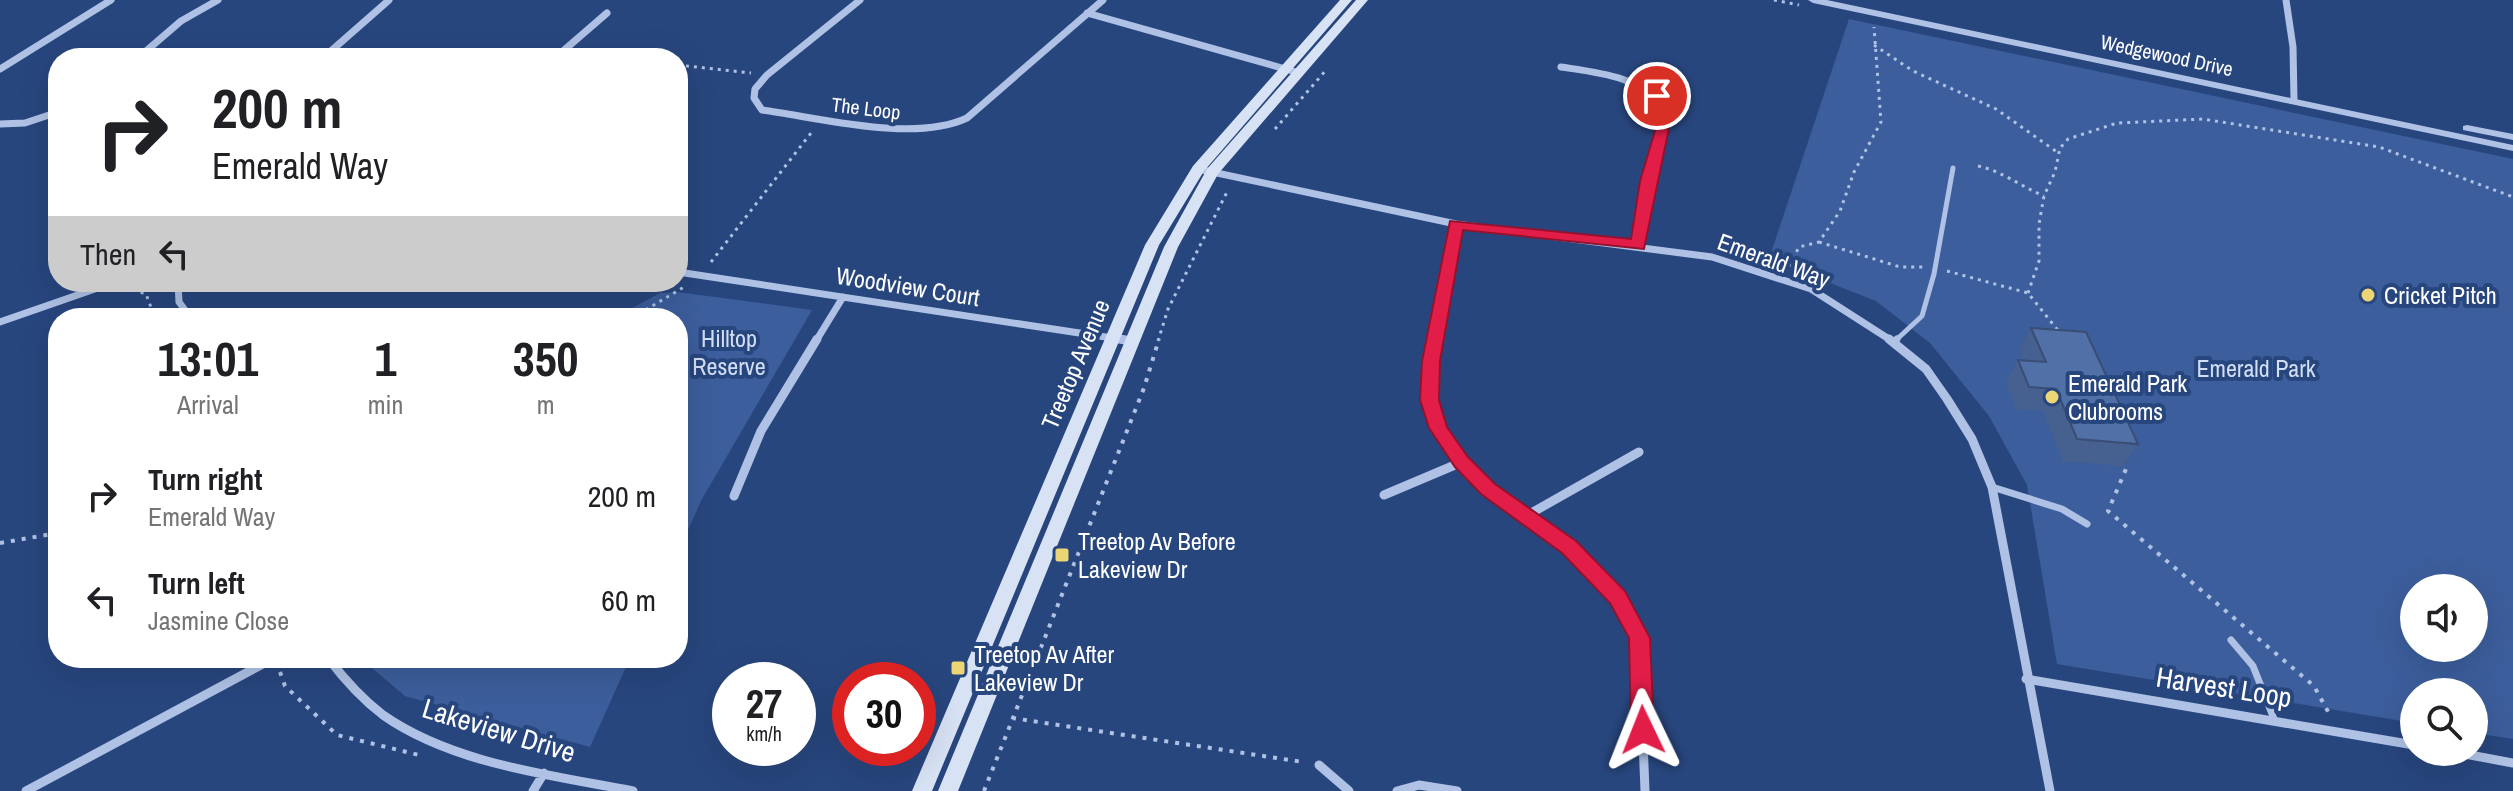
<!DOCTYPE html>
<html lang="en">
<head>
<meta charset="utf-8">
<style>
  body { margin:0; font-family:"Archivo Narrow",sans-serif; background:#f6f6f6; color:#202124; height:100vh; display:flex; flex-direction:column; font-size:30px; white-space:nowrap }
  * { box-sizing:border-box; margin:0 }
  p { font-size:26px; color:#757577 }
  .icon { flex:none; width:44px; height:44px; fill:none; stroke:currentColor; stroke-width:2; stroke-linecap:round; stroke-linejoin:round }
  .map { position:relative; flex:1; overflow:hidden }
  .sheet { position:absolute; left:48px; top:308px; width:640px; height:360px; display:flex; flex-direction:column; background:#fff; border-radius:32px; box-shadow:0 8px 32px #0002 }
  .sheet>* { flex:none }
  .guide { position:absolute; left:48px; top:48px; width:640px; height:244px; border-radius:32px; box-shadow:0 8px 32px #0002; background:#fff; color:#202124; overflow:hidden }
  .fabs { position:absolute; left:2400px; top:574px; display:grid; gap:16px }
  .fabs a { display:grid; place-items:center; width:88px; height:88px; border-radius:50%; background:#fff; box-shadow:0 8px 32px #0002; font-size:40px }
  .speed { position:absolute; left:712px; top:662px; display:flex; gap:16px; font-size:40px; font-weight:700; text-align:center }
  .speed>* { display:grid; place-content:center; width:104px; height:104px; border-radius:50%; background:#fff; box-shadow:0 8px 32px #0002; line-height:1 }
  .speed small { font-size:20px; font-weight:400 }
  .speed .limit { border:12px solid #d22; background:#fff; color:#111 }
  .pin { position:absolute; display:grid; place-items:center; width:68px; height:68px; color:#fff; margin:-34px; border:4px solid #fff; border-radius:50%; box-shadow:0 2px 8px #0007 }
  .me { position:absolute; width:88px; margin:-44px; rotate:358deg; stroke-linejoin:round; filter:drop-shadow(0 0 6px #0008) }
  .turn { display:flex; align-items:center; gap:28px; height:168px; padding:0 32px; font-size:36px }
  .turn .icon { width:104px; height:104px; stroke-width:2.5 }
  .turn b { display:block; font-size:56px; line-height:68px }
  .then { display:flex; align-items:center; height:76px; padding:0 32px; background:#0003; gap:16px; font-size:30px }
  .eta { display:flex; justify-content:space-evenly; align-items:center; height:136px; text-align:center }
  .eta b { font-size:48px; font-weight:800; line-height:56px }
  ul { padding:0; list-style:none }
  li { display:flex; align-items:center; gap:24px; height:104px; padding:0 32px }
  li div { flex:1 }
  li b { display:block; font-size:30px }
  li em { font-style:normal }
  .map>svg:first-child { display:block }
  .green { fill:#3c5e9c; fill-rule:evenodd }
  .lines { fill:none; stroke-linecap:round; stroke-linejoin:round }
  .path-far1 { stroke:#afc2e5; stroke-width:3; stroke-dasharray:3 5; stroke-linecap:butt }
  .path { stroke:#afc2e5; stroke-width:4; stroke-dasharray:4 7; stroke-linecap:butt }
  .service-far1 { stroke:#afc2e5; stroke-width:5 }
  .service { stroke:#afc2e5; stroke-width:7 }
  .minor-far1 { stroke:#afc2e5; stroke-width:7 }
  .minor { stroke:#afc2e5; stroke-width:9 }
  .tertiary { fill:#afc2e5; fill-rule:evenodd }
  .secondary { fill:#d8e2f5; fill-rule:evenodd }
  .wall { fill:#466090 }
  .building { fill:#5170a7; stroke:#394e75; stroke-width:2 }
  .route { fill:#e11d48; stroke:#92132f; stroke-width:2 }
  .poi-dot { fill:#ecd575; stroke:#28467e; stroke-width:3 }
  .labels { text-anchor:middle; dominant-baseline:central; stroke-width:8; stroke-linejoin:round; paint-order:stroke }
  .far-street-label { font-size:20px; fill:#fff; stroke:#28467e }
  .street-label { font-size:24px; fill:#fff; stroke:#28467e }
  .poi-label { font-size:24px; fill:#fff; stroke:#28467e; text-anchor:start }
  .park-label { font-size:24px; fill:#d1def4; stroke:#28467e }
  .near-street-label { font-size:28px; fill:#fff; stroke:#28467e }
</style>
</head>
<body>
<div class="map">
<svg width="2513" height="791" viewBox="0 0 2513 791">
  <rect width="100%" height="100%" fill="#28467e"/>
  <!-- green -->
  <path class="green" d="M1849 19 2513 159V739L2474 733V692H2414V723L2057 664 2027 485 1989 416 1930 343 1876 301 1769 259ZM2414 588H2474V648H2414Z
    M677 292 812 310 702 499 678 552V318H614L660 293Z
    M360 658H630L590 747 405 696Z"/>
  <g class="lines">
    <!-- path-far1 -->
    <path class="path-far1" d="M1774 0 1799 5
      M1874 45 1913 71 1996 109 2057 152
      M581 54 617 58
      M678 65 751 73
      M1275 129 1327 69
      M1978 166C2002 171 2020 186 2044 196
      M1819 242 1900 267H1923
      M711 262 811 133
      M1789 266 1799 247 1819 242 1840 211 1854 172 1881 122 1874 27
      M1947 271 2028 293 2060 333
      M133 290 146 294 155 318
      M2028 293 2039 261V224L2044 196 2055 172 2060 148 2068 139 2117 123 2203 119 2379 147 2513 197
      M632 318 684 287
      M1158 341 1168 309 1228 190"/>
    <!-- path -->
    <path class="path" d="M2122 459 2126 469 2108 511 2314 686 2331 717
      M0 543 58 533
      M280 672 285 686 337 735 419 755
      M1012 718 1303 762
      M984 791 1144 388 1159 339"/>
    <!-- service-far1 -->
    <path class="service-far1" d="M1895 341 1922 316 1934 274 1953 168"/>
    <!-- service -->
    <path class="service" d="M1894 342 1897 339
      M1992 487 2062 509 2087 524
      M2231 640 2253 666 2274 719"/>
    <!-- minor-far1 -->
    <path class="minor-far1" d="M860 0 767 75 755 89 754 98 762 110C821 118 914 143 967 118L1103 0
      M2286 0 2293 47 2294 100
      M1087 13 1296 72
      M138 58 181 21 218 0
      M323 58 389 0
      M555 58 607 13
      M1561 67C1601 73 1639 76 1666 109L1648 181 1638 245
      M0 69 111 0
      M0 124 25 123 58 112
      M1198 169 1456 224 1712 257 1811 289 1892 341
      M678 272 1132 341
      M178 282 179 302 191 318
      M0 322 115 282
      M816 341 843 297
      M1435 341 1456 224"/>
    <!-- minor -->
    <path class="minor" d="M1119 339 1132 341
      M1435 339 1429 400 1438 428 1462 462 1488 489 1569 547 1618 597 1639 638 1645 791
      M1889 339 1926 369 1947 399 1972 439 1992 487 2050 791
      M1384 495 1462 462
      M734 496 761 431 817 339
      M1526 516 1639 452
      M328 658C344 679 362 699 383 715 453 764 551 775 633 791
      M2026 679 2414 745
      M2454 752 2513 763
      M1319 765 1349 791
      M26 791 274 658
      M533 791 544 773
      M1397 791 1419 785 1457 791"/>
    <!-- tertiary -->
    <path class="tertiary" d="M1808 0H1827L2513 145V151L1813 3Z
      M2467 125 2513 134V140L2463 130V126Z"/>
    <!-- secondary -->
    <path class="secondary" d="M1340 0H1352L1204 171 1159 245 932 791H912L1145 245 1193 166Z
      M1356 0H1368L1218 174 1178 247 958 791H938L1164 247 1207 169Z"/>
  </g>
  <!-- wall -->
  <path class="wall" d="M2031 328 2138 444 2123 466 2063 461 2043 411 2016 409 2006 382 2018 360H2023L2019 350Z"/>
  <!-- building -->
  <path class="building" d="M2031 328 2086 332 2138 444 2077 439 2056 389 2029 387 2018 360 2046 362Z"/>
  <!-- route -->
  <path class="route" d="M1657 92 1662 93 1673 109 1644 249 1463 230 1440 361 1439 400 1447 427 1468 457 1495 484 1576 541 1625 591 1650 638 1654 730 1651 737 1643 740 1635 737 1631 730 1629 638 1610 603 1562 553 1481 494 1455 467 1429 428 1420 400 1422 361 1450 221 1631 239 1640 181 1657 124 1659 109 1650 96Z"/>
  <!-- markers -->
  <g class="poi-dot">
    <circle cx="2368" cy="295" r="8"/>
    <circle cx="2052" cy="397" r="8"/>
    <rect x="1054" y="547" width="16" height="16" rx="4"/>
    <rect x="950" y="660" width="16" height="16" rx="4"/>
  </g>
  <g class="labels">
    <!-- far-street labels -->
    <g class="far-street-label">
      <text transform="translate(2167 55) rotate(12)">Wedgewood Drive</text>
      <text transform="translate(866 108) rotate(7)">The Loop</text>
    </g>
    <!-- street labels -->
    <g class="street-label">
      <text transform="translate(1774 260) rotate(20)">Emerald Way</text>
      <text transform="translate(908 286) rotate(9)">Woodview Court</text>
      <text transform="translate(1075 364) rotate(-67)">Treetop Avenue</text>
    </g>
    <!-- poi labels -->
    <g class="poi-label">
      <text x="2384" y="295">Cricket Pitch</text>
      <text x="2068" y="383">Emerald Park<tspan x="2068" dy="28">Clubrooms</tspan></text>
      <text x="1078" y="541">Treetop Av Before<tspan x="1078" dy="28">Lakeview Dr</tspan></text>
      <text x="974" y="654">Treetop Av After<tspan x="974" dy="28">Lakeview Dr</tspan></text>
    </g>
    <!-- park labels -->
    <g class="park-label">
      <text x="729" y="338">Hilltop<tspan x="729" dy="28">Reserve</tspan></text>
      <text x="2256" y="368">Emerald Park</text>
    </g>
    <!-- near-street labels -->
    <g class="near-street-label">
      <text transform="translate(2224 687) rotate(9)">Harvest Loop</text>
      <text transform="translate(499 730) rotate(17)">Lakeview Drive</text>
    </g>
  </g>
</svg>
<div class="fabs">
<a><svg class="icon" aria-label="sound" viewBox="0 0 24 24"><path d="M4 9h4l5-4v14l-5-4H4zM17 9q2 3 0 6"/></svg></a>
<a><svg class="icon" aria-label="search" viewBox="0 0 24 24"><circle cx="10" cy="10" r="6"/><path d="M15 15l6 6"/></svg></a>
</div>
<div class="speed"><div>27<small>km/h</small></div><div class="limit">30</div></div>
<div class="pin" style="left:1657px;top:96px;background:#d93025"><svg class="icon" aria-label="arrive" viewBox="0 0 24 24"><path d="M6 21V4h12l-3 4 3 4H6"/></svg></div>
<svg class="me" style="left:1643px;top:730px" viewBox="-20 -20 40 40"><path d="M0-17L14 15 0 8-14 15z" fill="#e11d48" stroke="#fff" stroke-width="4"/></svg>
<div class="guide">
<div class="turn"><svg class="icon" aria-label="right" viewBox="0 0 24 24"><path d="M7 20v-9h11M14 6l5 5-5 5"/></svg><div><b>200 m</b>Emerald Way</div></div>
<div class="then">Then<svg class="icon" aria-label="left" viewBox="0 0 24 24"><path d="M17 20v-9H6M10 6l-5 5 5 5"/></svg></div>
</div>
<section class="sheet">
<div class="eta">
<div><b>13:01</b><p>Arrival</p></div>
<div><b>1</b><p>min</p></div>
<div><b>350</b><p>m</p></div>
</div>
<ul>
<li><svg class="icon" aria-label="right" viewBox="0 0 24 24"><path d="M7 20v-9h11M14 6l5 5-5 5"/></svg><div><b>Turn right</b><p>Emerald Way</p></div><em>200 m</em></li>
<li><svg class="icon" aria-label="left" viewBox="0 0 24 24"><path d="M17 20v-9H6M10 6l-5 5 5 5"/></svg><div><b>Turn left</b><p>Jasmine Close</p></div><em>60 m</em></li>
</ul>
</section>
</div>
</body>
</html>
